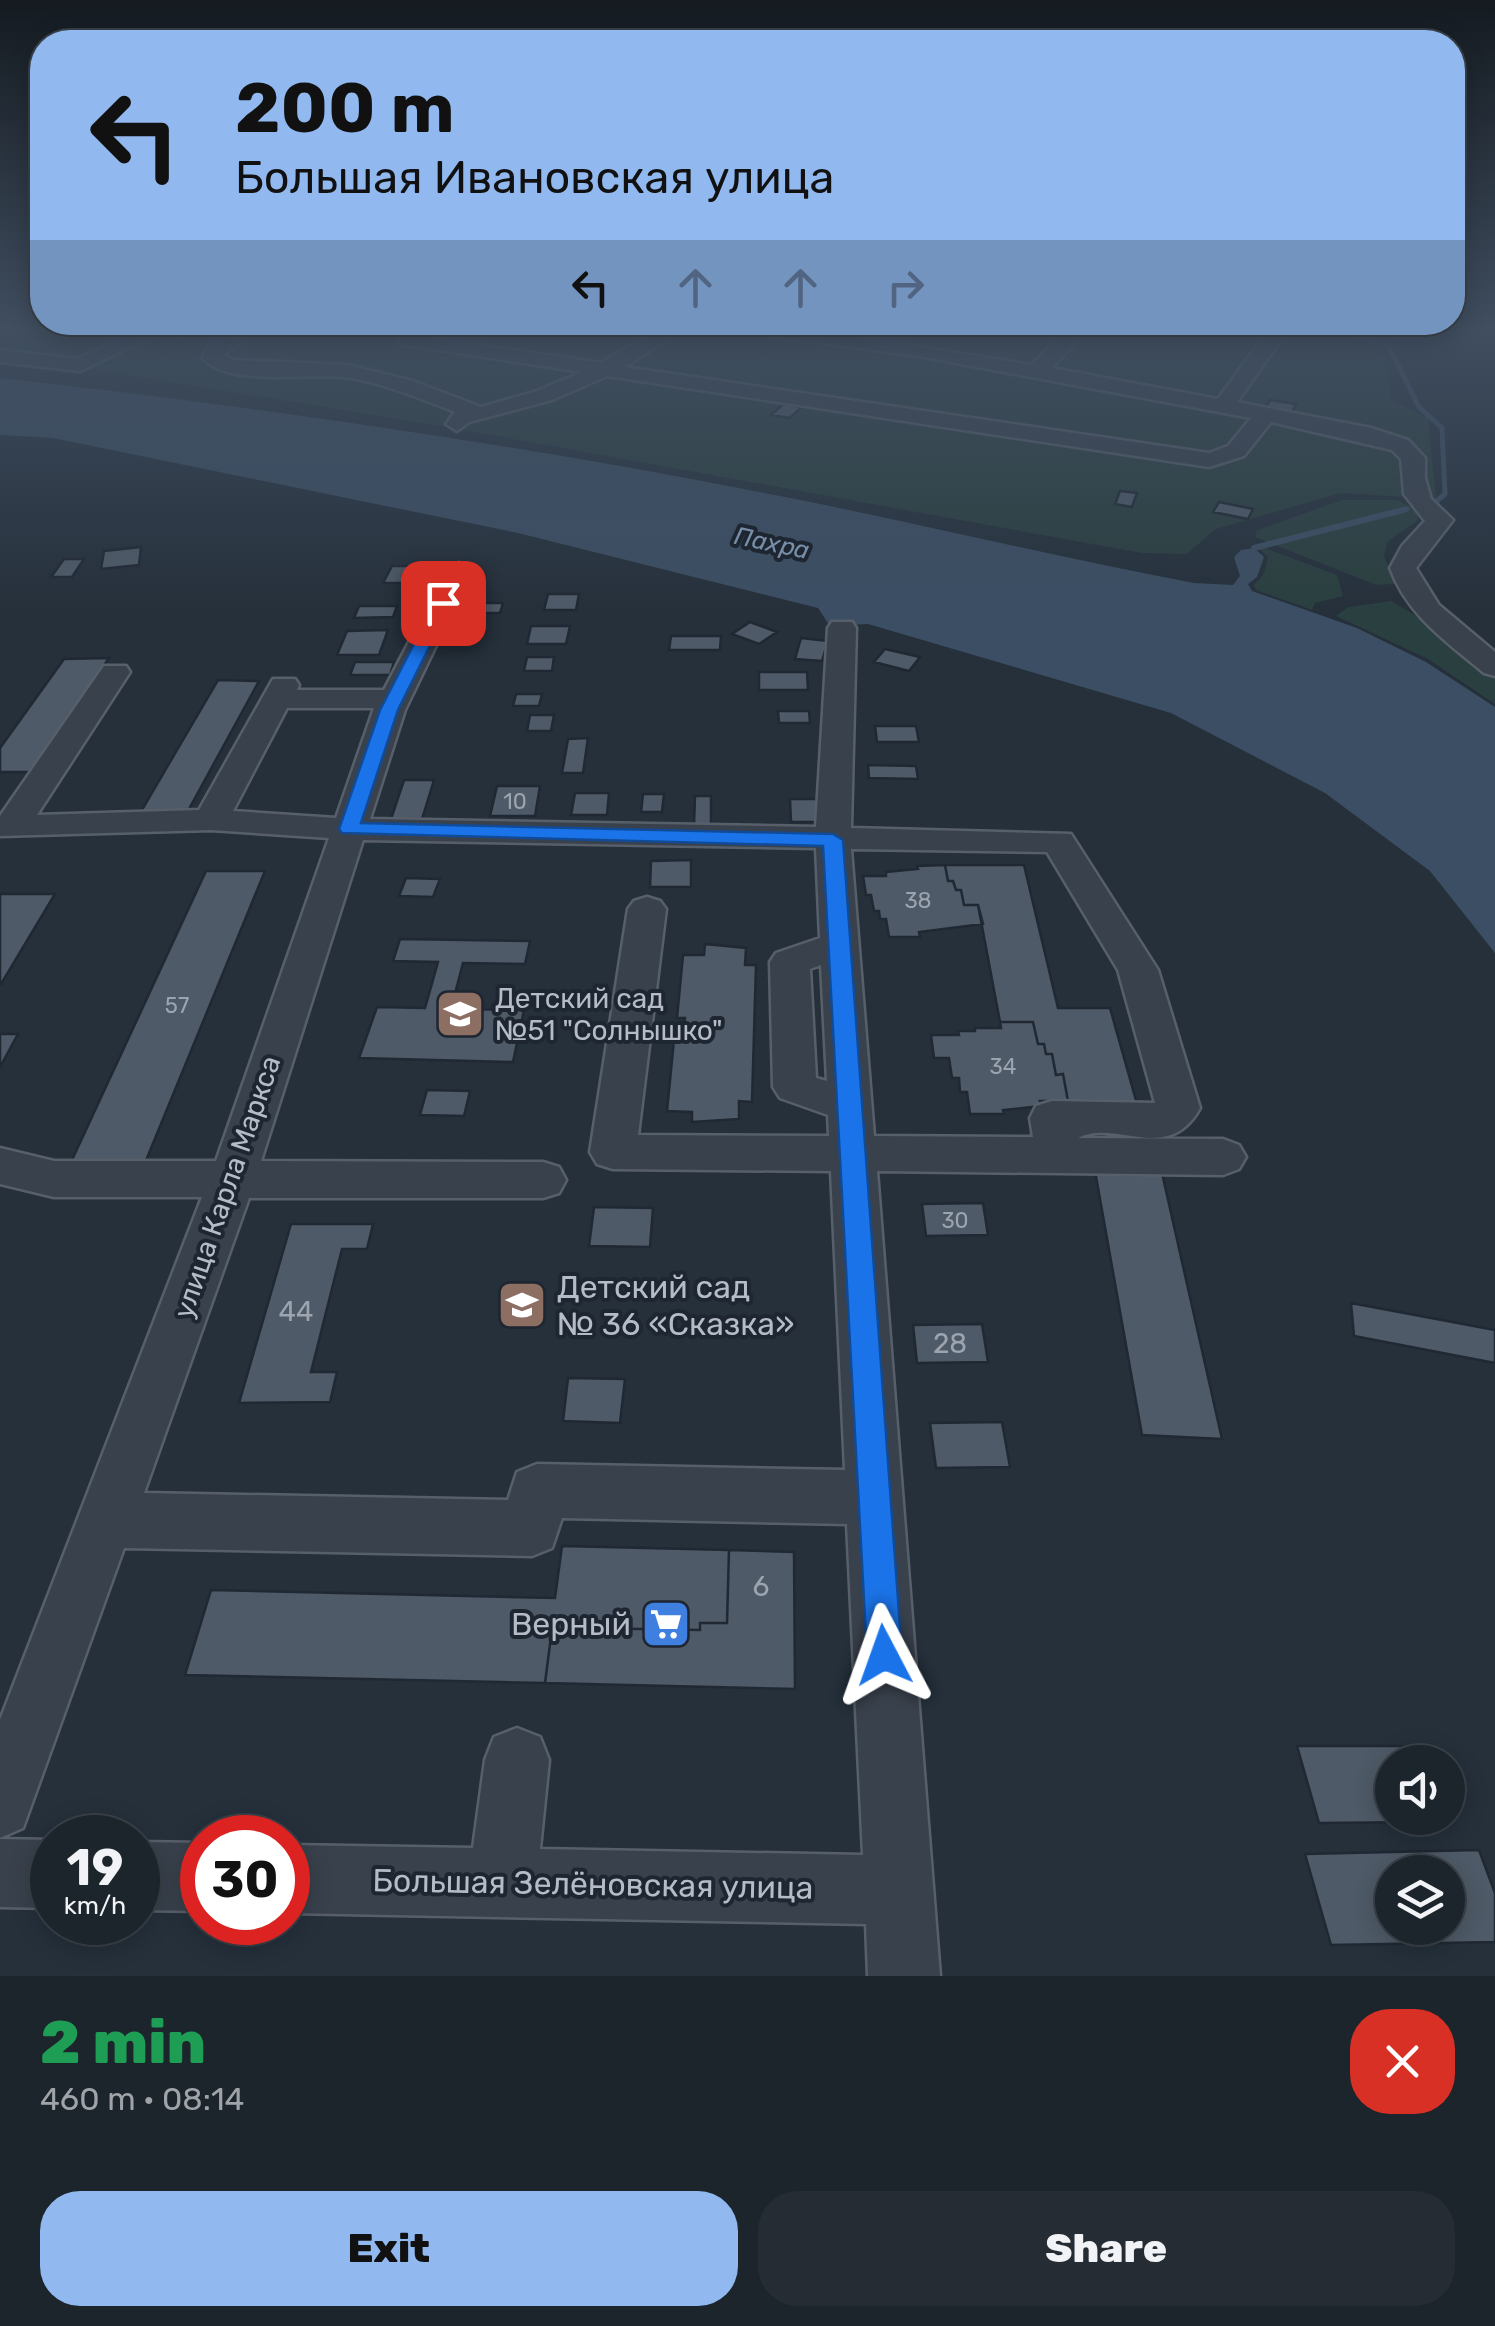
<!DOCTYPE html>
<html lang="en">
<head>
<meta charset="utf-8">
<style>
  body { margin:0; font-family:Rubik,sans-serif; background:#252c34; color:#f1f3f6; height:100vh; display:flex; flex-direction:column; font-size:38px; white-space:nowrap }
  * { box-sizing:border-box; margin:0 }
  p { font-size:32px; color:#a0a4a9 }
  .icon { flex:none; width:55px; height:55px; fill:none; stroke:currentColor; stroke-width:2; stroke-linecap:round; stroke-linejoin:round }
  .map { position:relative; height:1976px; overflow:hidden }
  .panel { display:flex; flex-direction:column; background:#1c242c; flex:1 }
  .panel>* { flex:none }
  .banner { position:absolute; left:30px; top:30px; width:1435px; height:305px; border-radius:40px; box-shadow:0 5px 25px #0003,0 0 0 2px #3a4148; background:#91b9f0; color:#111; overflow:hidden }
  .buttons { position:absolute; left:1375px; top:1745px; display:grid; gap:20px }
  .buttons a { display:grid; place-items:center; width:90px; height:90px; border-radius:50%; background:#1c242c; box-shadow:0 5px 25px #0003,0 0 0 2px #3a4148; font-size:50px }
  .speed { position:absolute; left:30px; top:1815px; display:flex; gap:20px; font-size:50px; font-weight:700; text-align:center }
  .speed>* { display:grid; place-content:center; width:130px; height:130px; border-radius:50%; background:#1c242c; box-shadow:0 5px 25px #0003,0 0 0 2px #3a4148; line-height:1 }
  .speed small { font-size:25px; font-weight:400 }
  .speed .limit { border:15px solid #d22; background:#fff; color:#111 }
  .pin { position:absolute; display:grid; place-items:center; width:85px; height:85px; color:#fff; margin:-42px; border-radius:20px; box-shadow:0 5px 15px #0006 }
  .me { position:absolute; width:110px; margin:-55px; rotate:356deg; stroke-linejoin:round; filter:drop-shadow(0 0 8px #0008) }
  .turn { display:flex; align-items:center; gap:35px; height:210px; padding:0 40px; font-size:45px }
  .turn .icon { width:130px; height:130px; stroke-width:2.5 }
  .turn b { display:block; font-size:70px; line-height:85px }
  .lanes { display:flex; align-items:center; height:95px; padding:0 40px; background:#0003; justify-content:center; gap:50px; direction:ltr }
  .lanes .off { opacity:.35 }
  .round { display:grid; place-items:center; flex:none; width:105px; height:105px; border-radius:40px; background:#252c34 }
  .overview { display:flex; align-items:center; justify-content:space-between; height:170px; padding:0 40px }
  h1 { font-size:60px; font-weight:800; line-height:75px; color:#1e9e55 }
  .button { display:flex; gap:20px; margin-top:auto; padding:20px 40px }
  .button a { flex:1; height:115px; border-radius:40px; background:#91b9f0; color:#111; font-size:40px; font-weight:800; line-height:115px; text-align:center }
  .button a+a { background:#252c34; color:#f1f3f6 }
  .map>svg:first-child { display:block }
  .green { fill:#2a3f3f }
  .water { fill:#3c4e63 }
  .lines { fill:none; stroke-linecap:round; stroke-linejoin:round }
  .stream-far1 { stroke:#3c4e63; stroke-width:5 }
  .stream { stroke:#3c4e63; stroke-width:6 }
  .building { fill:#4e5a67; stroke:#202833; stroke-width:2.5; fill-rule:evenodd }
  .minor-casing { stroke:#575f6a; stroke-width:5 }
  .minor { fill:#39414c; fill-rule:evenodd }
  .route { fill:#1a73e8; stroke:#114b97; stroke-width:2.5 }
  .labels { text-anchor:middle; dominant-baseline:central; stroke-width:8; stroke-linejoin:round; paint-order:stroke }
  .number-label { font-size:22px; fill:#9ba4af }
  .far-water-label { font-size:25px; font-style:italic; fill:#788ea8; stroke:#1e2631 }
  .poi-label { font-size:28px; fill:#b5bcc7; stroke:#1e2631; text-anchor:start }
  .street-label { font-size:28px; fill:#b5bcc7; stroke:#1e2631 }
  .near-number-label { font-size:28px; fill:#9ba4af }
  .near-poi-label { font-size:32px; fill:#b5bcc7; stroke:#1e2631; text-anchor:start }
  .near-street-label { font-size:32px; fill:#b5bcc7; stroke:#1e2631 }
</style>
</head>
<body>
<div class="map">
<svg width="1495" height="1976" viewBox="0 0 1495 1976">
  <rect width="100%" height="100%" fill="#25303b"/>
  <!-- green -->
  <path class="green" d="M0 330H205L142 363 214 330H1292L1304 335 1380 344 1392 401 1428 418 1436 499 1341 493 1216 529 1187 554 1142 553 470 431 0 354Z
    M1342 500H1397L1419 511 1417 521 1388 541 1384 555 1394 584 1376 585 1255 537 1257 530Z
    M1265 548 1337 575 1343 596 1315 603 1312 610 1256 590 1253 585C1264 577 1266 569 1268 557L1260 549Z
    M1391 601 1495 661V704L1428 659 1336 616 1348 607Z"/>
  <!-- water -->
  <path class="water" d="M0 378C251 406 501 442 749 490 898 518 1045 555 1194 583L1233 585 1240 576 1234 557 1241 550 1254 548 1264 557 1257 577 1248 584 1252 591 1357 628 1426 662 1495 707V953L1430 871 1325 793 1171 713 868 624 830 626 818 608 518 533 53 438 0 435Z"/>
  <g class="lines">
    <!-- stream-far1 -->
    <path class="stream-far1" d="M1336 330 1388 345 1419 407 1442 428 1445 494 1431 506
      M1393 513 1407 509"/>
    <!-- stream -->
    <path class="stream" d="M1254 548 1403 510"/>
  </g>
  <!-- building -->
  <path class="building" d="M1270 400 1296 404 1292 412 1265 408Z
    M783 404 802 407 790 418 771 415Z
    M1120 491 1137 493 1132 507 1115 504Z
    M1219 502 1253 509 1248 519 1213 512Z
    M141 547 139 565 101 569 104 551Z
    M64 559H84L72 577H51Z
    M392 566H411L403 583H383Z
    M548 594H579L576 610H544Z
    M479 603H503L500 613H475Z
    M359 606H397L393 617 354 618Z
    M750 622 777 632 759 644 732 634Z
    M531 626H570L566 644H527Z
    M388 630 379 655H337L347 631Z
    M671 636H721L720 650H669Z
    M801 638 828 641 822 661 795 659Z
    M885 649 920 657 909 671 874 662Z
    M527 657H554L552 671H524Z
    M109 658 32 772H0V748L64 659Z
    M355 662H394L390 675H350Z
    M759 672H807L808 690H759Z
    M218 680 259 681 183 820H136Z
    M516 694H542L539 706H513Z
    M778 711H809L810 723H779Z
    M530 715H554L551 731H527Z
    M875 726H916L919 742H877Z
    M588 738 583 773H562L568 739Z
    M868 765 916 766 918 779 869 778Z
    M404 780H434L422 819H391Z
    M497 786H540L535 816H490Z
    M575 793H609L607 815H571Z
    M643 794H664L662 812H641Z
    M695 796H711V824L694 825Z
    M790 799H818L819 822H791Z
    M691 860V887H650L651 861Z
    M945 865 948 881H953L956 890H961L964 905H978L983 924 919 932 920 937H889L886 919H880L879 911H874L871 895H866L863 876H886V872L918 869 917 866Z
    M945 865H1024L1058 1008H1110L1139 1111 1100 1110 1097 1101H1068L1063 1074 1056 1075 1052 1054H1046L1044 1044H1038L1033 1022H1000L978 905H964L961 890H956L953 881H948Z
    M206 871H265L140 1175H65Z
    M406 878 440 879 433 897 399 896Z
    M0 894H55L1 984H0Z
    M400 939 530 941 525 964 463 963 451 1009 524 1010 513 1062 359 1058 377 1007 425 1008 438 962 393 961Z
    M705 944 746 948 745 965H756L752 1102 739 1101V1119L692 1122V1112L667 1111 674 1040H683L685 1018H677L683 955H704Z
    M1000 1022H1033L1038 1044H1044L1046 1054H1052L1056 1075 1063 1074 1068 1101H1040L1042 1106 1003 1110 1004 1114H970L967 1092H960L959 1078H952L949 1058H934L931 1035H959L958 1031H975V1028H1001Z
    M0 1034H18L0 1067Z
    M427 1090 470 1091 464 1116 420 1115Z
    M1095 1171 1162 1173 1222 1439 1142 1435Z
    M983 1203 988 1235 926 1236 922 1204Z
    M594 1207 653 1208 650 1247 589 1246Z
    M291 1224H373L367 1249H342L311 1372H337L330 1402 239 1403Z
    M1351 1303 1495 1330V1363L1354 1336Z
    M982 1324 988 1362 917 1363 913 1325Z
    M568 1378 625 1379 620 1423 563 1421Z
    M1002 1422 1010 1467 936 1468 930 1423Z
    M562 1546 729 1550 727 1623H700V1630L579 1628 580 1622 553 1621 545 1683 185 1675 211 1590 555 1598Z
    M729 1550 794 1552 795 1689 545 1683 553 1621 580 1622 579 1628 700 1630V1623H727Z
    M1297 1746H1403L1408 1762H1392V1818H1427L1428 1822 1319 1823Z
    M1479 1850 1495 1893V1942L1331 1945 1305 1854ZM1392 1872H1448V1928H1392Z"/>
  <g class="lines">
    <!-- minor casing -->
    <g class="minor-casing">
      <path id="minor" d="M140 330H166L80 371 0 362V350L77 359Z
        M410 330H434L426 337 601 363 658 330H681L625 367 1209 453 1228 446 1251 418 918 356 770 336 760 330H813L1032 365 1065 330H1086L1052 368 1218 399 1268 330H1284L1286 333 1237 402 1371 428 1408 440 1425 458V478L1431 499 1453 520 1416 568 1439 605 1495 652V676L1484 673C1447 642 1407 615 1390 568L1402 546 1425 521 1404 494 1401 459 1392 450 1271 422 1244 456 1209 467 607 376 552 400 469 422 457 431 446 424 455 412C422 399 388 385 352 378 310 371 233 389 202 358L209 345 233 336 243 342 223 355 234 360 348 365 413 381 481 407 537 391 582 372 400 344V336Z
        M459 563 472 571 405 710 370 819 816 827 828 628 832 622H852L856 628 851 828 1071 834 1158 970 1200 1108C1168 1166 1115 1118 1078 1138L1223 1139 1239 1145 1246 1157 1239 1169 1223 1175 877 1171 940 1976H868L866 1924 288 1913V1845L473 1848 485 1760 494 1737 517 1728 540 1737 549 1760 540 1849 863 1855 847 1524 562 1518 552 1548 532 1556 124 1548 23 1828 0 1838V1720L202 1197H54L0 1184V1148L54 1161H216L329 838 211 830 0 836V816L104 666H126L130 672 37 815 199 810 273 679H295L299 685 297 690H384L446 571ZM287 708H374L336 818 233 811ZM363 840 816 848 820 938 776 953 770 962 773 1087 780 1098 828 1115 829 1136 638 1135 666 909 660 901 647 897 634 901 628 909 590 1152 597 1164 613 1169 831 1171 845 1470 537 1464 517 1472 508 1500 144 1493 249 1198H543L559 1193 566 1180 559 1167 543 1162 261 1161ZM851 849 1047 852 1118 970 1155 1103 1052 1101 1036 1106 1030 1118 1033 1137 874 1136ZM821 965 827 1081 816 1078 810 969Z
        M0 1839 52 1840V1908L0 1907Z
        M138 1842 202 1843V1911L138 1910Z"/>
    </g>
    <!-- minor -->
    <use href="#minor" class="minor"/>
  </g>
  <!-- sky -->
  <linearGradient id="sky" x2="0" y2="1"><stop stop-color="#141a20"/><stop offset="0.54" stop-color="#404e60"/><stop offset="1" stop-color="#404e60" stop-opacity="0"/></linearGradient>
  <rect width="1495" height="607" fill="url(#sky)"/>
  <!-- route -->
  <path class="route" d="M443 599 451 603 398 710 361 823 833 834 843 840 902 1655 897 1667 884 1672 872 1667 867 1655 823 846 342 833 339 829 380 710 435 603Z"/>
  <!-- icons -->
  <defs>
    <g id="school-square" transform="scale(2.5)"><rect x="-9" y="-9" width="18" height="18" rx="4" fill="#8d6e63" stroke="#1e2631"/><path d="M0-5L7-2L0 1L-7-2ZM-4 1L0 2.5L4 1V4Q0 6-4 4Z" fill="#fff"/></g>
    <g id="supermarket-square" transform="scale(2.5)"><rect x="-9" y="-9" width="18" height="18" rx="4" fill="#3f7fe0" stroke="#1e2631"/><path d="M-6-5.5h2.5l.6 2H6L4.5 2H-2.5L-4.4-4H-6ZM-1.5 3.2a1.3 1.3 0 1 0 .1 0ZM3 3.2a1.3 1.3 0 1 0 .1 0Z" fill="#fff"/></g>
  </defs>
  <g fill-rule="evenodd">
    <use href="#school-square" x="460" y="1014"/>
    <use href="#school-square" x="522" y="1305"/>
    <use href="#supermarket-square" x="666" y="1624"/>
  </g>
  <g class="labels">
    <!-- number labels -->
    <g class="number-label">
      <text x="515" y="801">10</text>
      <text x="918" y="900">38</text>
      <text x="177" y="1005">57</text>
      <text x="1003" y="1066">34</text>
      <text x="955" y="1220">30</text>
    </g>
    <!-- far-water labels -->
    <g class="far-water-label">
      <text transform="translate(772 543) rotate(12)">Пахра</text>
    </g>
    <!-- poi labels -->
    <g class="poi-label">
      <text x="495" y="998">Детский сад<tspan x="495" dy="32">№51 "Солнышко"</tspan></text>
    </g>
    <!-- street labels -->
    <g class="street-label">
      <text transform="translate(227 1187) rotate(-71)">улица Карла Маркса</text>
    </g>
    <!-- near-number labels -->
    <g class="near-number-label">
      <text x="296" y="1311">44</text>
      <text x="950" y="1343">28</text>
      <text x="761" y="1586">6</text>
    </g>
    <!-- near-poi labels -->
    <g class="near-poi-label">
      <text x="557" y="1287">Детский сад<tspan x="557" dy="37">№ 36 «Сказка»</tspan></text>
      <text x="631" y="1624" text-anchor="end">Верный</text>
    </g>
    <!-- near-street labels -->
    <g class="near-street-label">
      <text transform="translate(593 1884) rotate(1)">Большая Зелёновская улица</text>
    </g>
  </g>
</svg>
<div class="buttons">
<a><svg class="icon" aria-label="sound" viewBox="0 0 24 24"><path d="M4 9h4l5-4v14l-5-4H4zM17 9q2 3 0 6"/></svg></a>
<a><svg class="icon" aria-label="layers" viewBox="0 0 24 24"><path d="M12 4l9 5-9 5-9-5zM3 14l9 5 9-5"/></svg></a>
</div>
<div class="speed"><div>19<small>km/h</small></div><div class="limit">30</div></div>
<div class="pin" style="left:443px;top:603px;background:#d93025"><svg class="icon" aria-label="arrive" viewBox="0 0 24 24"><path d="M6 21V4h12l-3 4 3 4H6"/></svg></div>
<svg class="me" style="left:884px;top:1655px" viewBox="-20 -20 40 40"><path d="M0-17L14 15 0 8-14 15z" fill="#1a73e8" stroke="#fff" stroke-width="4"/></svg>
<div class="banner">
<div class="turn"><svg class="icon" aria-label="left" viewBox="0 0 24 24"><path d="M17 20v-9H6M10 6l-5 5 5 5"/></svg><div><b>200 m</b>Большая Ивановская улица</div></div>
<div class="lanes"><svg class="icon" aria-label="left" viewBox="0 0 24 24"><path d="M17 20v-9H6M10 6l-5 5 5 5"/></svg><svg class="icon off" aria-label="ahead" viewBox="0 0 24 24"><path d="M12 20V5M6 11l6-6 6 6"/></svg><svg class="icon off" aria-label="ahead" viewBox="0 0 24 24"><path d="M12 20V5M6 11l6-6 6 6"/></svg><svg class="icon off" aria-label="right" viewBox="0 0 24 24"><path d="M7 20v-9h11M14 6l5 5-5 5"/></svg></div>
</div>
</div>
<section class="panel">
<div class="overview"><div><h1>2 min</h1><p>460 m · 08:14</p></div><a class="round" style="background:#d93025;color:#fff"><svg class="icon" aria-label="close" viewBox="0 0 24 24"><path d="M6 6l12 12M18 6L6 18"/></svg></a></div>
<div class="button"><a>Exit</a><a>Share</a></div>
</section>
</body>
</html>
